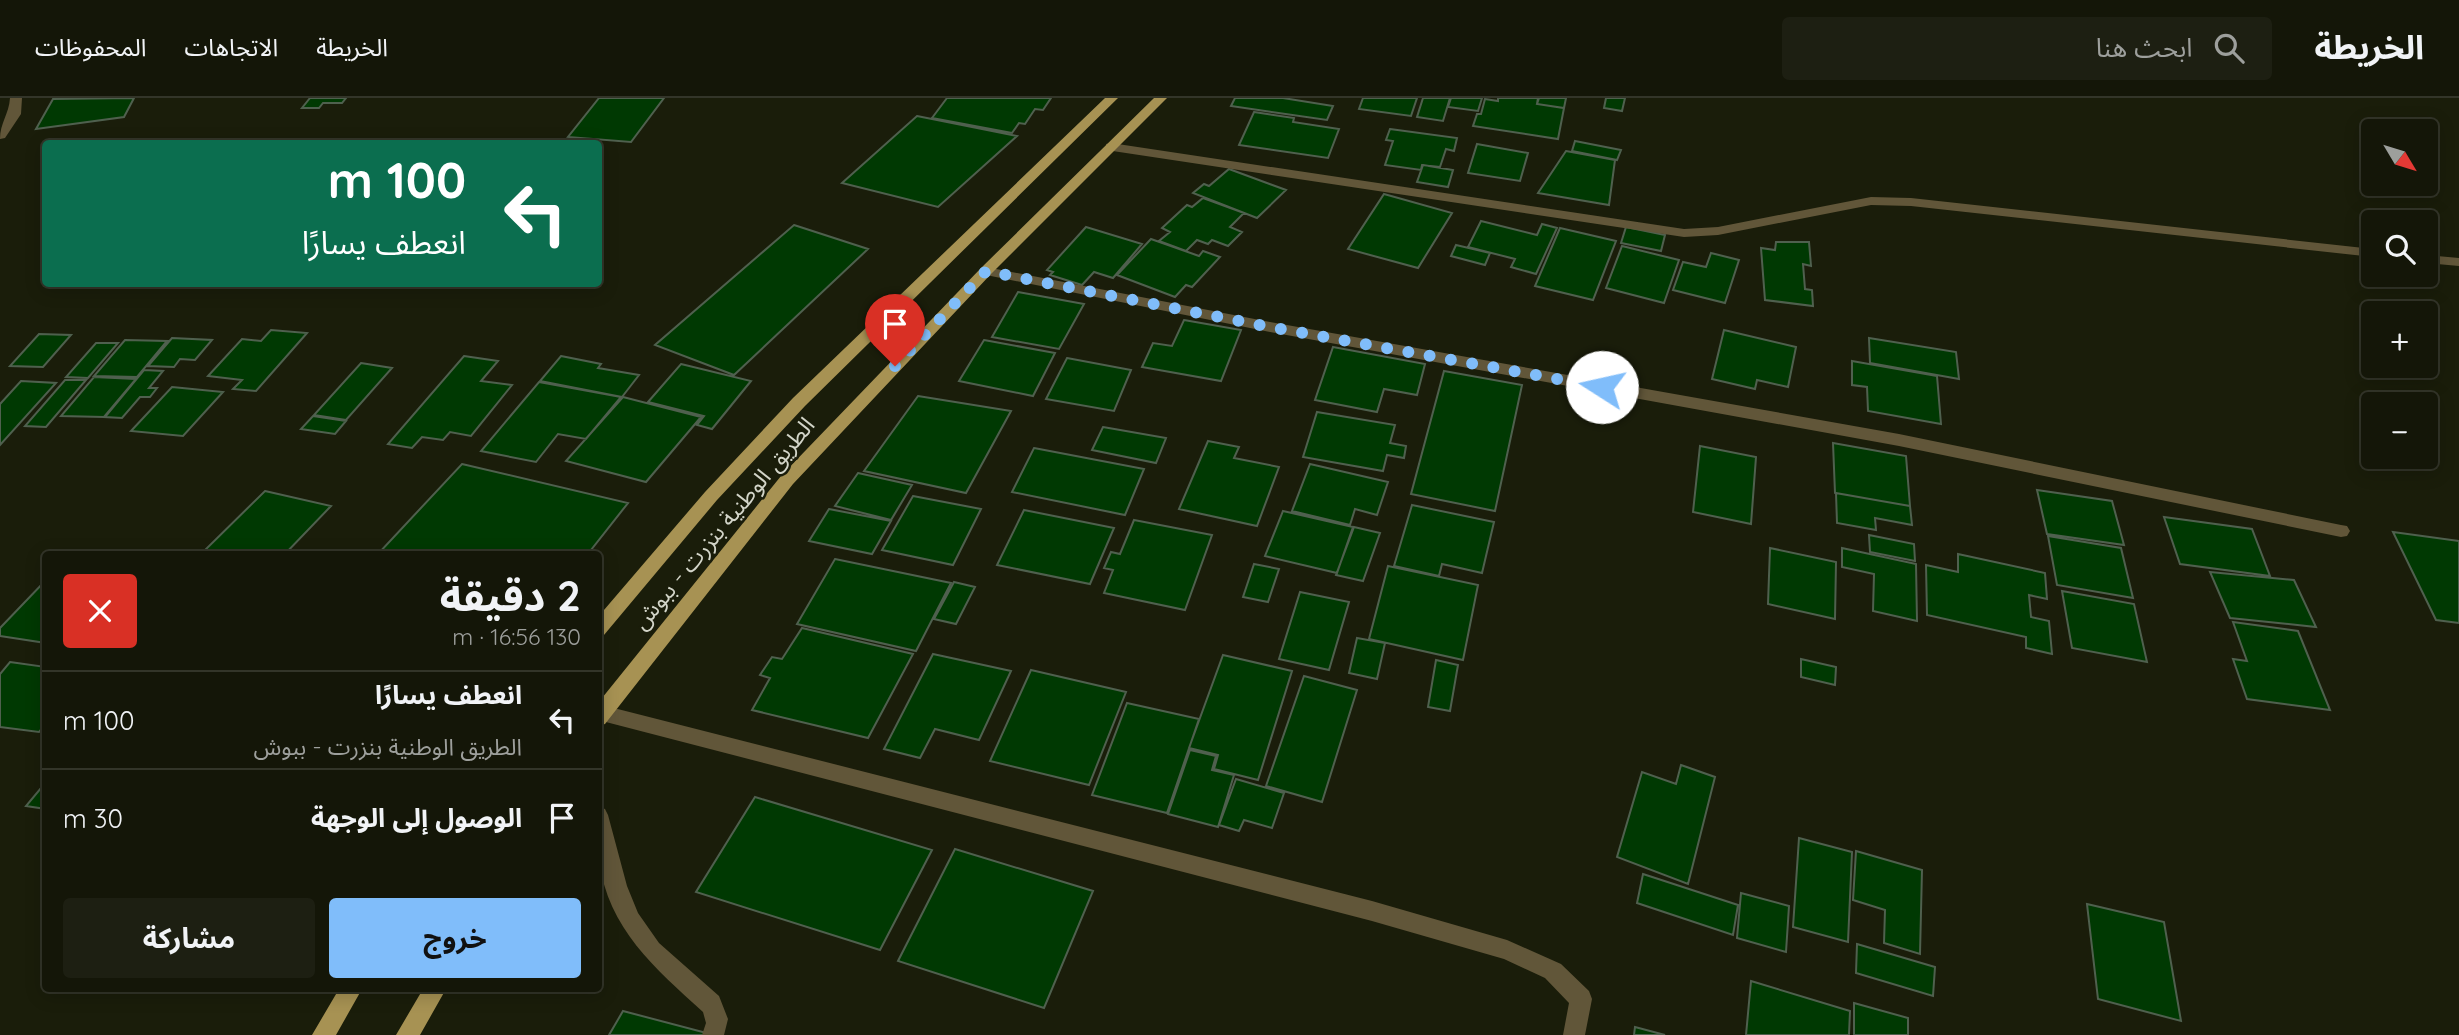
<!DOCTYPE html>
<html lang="ar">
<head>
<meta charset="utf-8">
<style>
  body { margin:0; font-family:Quicksand,"Noto Sans Arabic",sans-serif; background:#1d1f12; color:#f1f3f6; direction:rtl; height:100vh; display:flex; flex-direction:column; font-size:26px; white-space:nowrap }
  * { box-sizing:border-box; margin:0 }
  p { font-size:23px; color:#9d9f9c }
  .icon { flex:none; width:38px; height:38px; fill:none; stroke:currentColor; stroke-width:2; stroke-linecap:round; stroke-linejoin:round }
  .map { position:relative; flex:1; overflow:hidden; direction:ltr }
  .panel { position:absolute; left:42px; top:453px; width:560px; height:441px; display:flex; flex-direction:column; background:#141608; border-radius:7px; box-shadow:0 4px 18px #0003,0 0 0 2px #333529; direction:rtl }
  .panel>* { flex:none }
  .top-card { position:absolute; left:42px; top:42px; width:560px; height:147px; border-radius:7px; box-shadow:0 4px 18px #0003,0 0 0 2px #333529; direction:rtl; background:#0b6e4f; color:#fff; overflow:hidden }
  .needle { width:46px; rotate:128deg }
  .controls { position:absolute; left:2361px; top:21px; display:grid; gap:14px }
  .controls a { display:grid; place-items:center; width:77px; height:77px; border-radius:7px; background:#141608; box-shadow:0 4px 18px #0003,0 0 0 2px #333529; font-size:35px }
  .pin { position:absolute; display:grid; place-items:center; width:60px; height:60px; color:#fff; margin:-72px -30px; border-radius:50% 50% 50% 0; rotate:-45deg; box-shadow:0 0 7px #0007 }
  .pin .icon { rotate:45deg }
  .me { position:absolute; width:77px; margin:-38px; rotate:280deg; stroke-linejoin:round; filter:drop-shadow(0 0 5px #0008) }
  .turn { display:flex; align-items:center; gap:24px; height:147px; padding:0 21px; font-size:32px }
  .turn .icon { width:91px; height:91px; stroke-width:2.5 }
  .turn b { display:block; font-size:49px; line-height:60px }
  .round { display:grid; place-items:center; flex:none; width:74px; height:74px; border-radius:7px; background:#1d1f12 }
  .overview { display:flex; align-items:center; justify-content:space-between; height:119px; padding:0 21px }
  h1 { font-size:42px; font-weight:700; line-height:52px }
  .button { display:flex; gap:14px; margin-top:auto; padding:14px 21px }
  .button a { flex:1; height:80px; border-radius:7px; background:#80bdfa; color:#111; font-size:28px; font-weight:700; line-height:80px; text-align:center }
  .button a+a { background:#1d1f12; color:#f1f3f6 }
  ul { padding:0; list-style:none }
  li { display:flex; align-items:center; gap:21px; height:98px; padding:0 21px; border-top:2px solid #333529 }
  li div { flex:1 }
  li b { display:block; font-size:26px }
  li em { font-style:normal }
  header { display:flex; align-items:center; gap:42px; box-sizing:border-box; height:98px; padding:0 35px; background:#141608; border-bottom:2px solid #333529 }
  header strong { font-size:33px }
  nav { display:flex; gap:38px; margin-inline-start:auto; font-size:24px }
  .search { width:490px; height:63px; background:#1d1f12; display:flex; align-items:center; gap:18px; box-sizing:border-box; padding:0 24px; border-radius:7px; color:#9d9f9c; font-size:26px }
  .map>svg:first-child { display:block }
  .building { fill:#003902; stroke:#4f604e; stroke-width:2 }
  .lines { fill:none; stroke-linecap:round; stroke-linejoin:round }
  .minor { fill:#615639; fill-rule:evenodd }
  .major { fill:#a79253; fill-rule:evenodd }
  .route { stroke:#80bdfa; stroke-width:12; stroke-dasharray:0 21.6 }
  .labels { text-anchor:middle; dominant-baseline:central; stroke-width:5; stroke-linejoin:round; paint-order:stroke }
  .street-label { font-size:23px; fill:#d3d5c9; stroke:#1a1d0a }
</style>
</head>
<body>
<header>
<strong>الخريطة</strong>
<div class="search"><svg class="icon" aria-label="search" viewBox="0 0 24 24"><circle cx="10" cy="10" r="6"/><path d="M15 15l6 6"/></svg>ابحث هنا</div>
<nav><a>الخريطة</a><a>الاتجاهات</a><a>المحفوظات</a></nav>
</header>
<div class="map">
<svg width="2459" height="937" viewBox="0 0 2459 937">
  <rect width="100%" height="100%" fill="#1a1d0a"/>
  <!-- building -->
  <path class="building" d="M134 0 124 19 36 31 53 1Z
    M310 0H346L342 5H323L319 10H302Z
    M599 0H664L631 44 568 39Z
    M947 0H1051L1043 12 1035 11 1025 26 1019 25 1012 35 932 20Z
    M1235 0H1283L1333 8 1327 22 1231 8Z
    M1363 0H1417L1411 18 1359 11Z
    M1423 0H1450L1443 23 1417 19Z
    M1451 0H1482L1478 13 1448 9Z
    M1498 0H1538L1537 6 1564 10 1558 41 1473 28 1477 16H1481L1485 1 1498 3Z
    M1539 0H1566L1564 10 1537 6Z
    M1606 0H1625L1622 13 1604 10Z
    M1254 14 1294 20 1293 24 1339 31 1328 60 1239 47Z
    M917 18 1017 38 938 109 842 85Z
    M1390 31 1457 40 1454 53 1446 51 1440 69 1422 67 1421 72 1385 67 1393 43 1386 42Z
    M1575 43 1621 52 1617 62 1572 53Z
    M1477 46 1528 55 1520 83 1468 75Z
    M1566 53 1615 62 1609 107 1538 95Z
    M1423 67 1453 72 1448 89 1417 84Z
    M1229 71 1286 92 1257 120 1193 95 1204 86 1209 88Z
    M1384 96 1452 115 1418 170 1348 151Z
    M1203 100 1244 115 1230 129 1242 134 1228 148 1212 142 1208 146 1197 142 1186 153 1159 143 1170 134 1162 130 1187 107 1192 109Z
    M1481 123 1537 137 1542 126 1557 130 1536 176 1511 169 1515 161 1468 149Z
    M794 127 868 151 734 277 655 247Z
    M1086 129 1142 146 1113 180 1094 174 1082 187 1050 177 1053 174 1047 172Z
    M1626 129 1665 137 1661 153 1621 145Z
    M1560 130 1616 143 1593 202 1535 188Z
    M1151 141 1199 158 1203 153 1220 159 1192 189 1186 187 1175 199 1117 177Z
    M1776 144H1809L1811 168 1803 166 1805 191 1812 192 1813 208 1765 202 1761 150 1775 152Z
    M1456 147 1490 155 1485 167 1451 158Z
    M1622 148 1679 162 1664 205 1606 190Z
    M1711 155 1739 162 1725 205 1673 192 1683 164 1706 169Z
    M1018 194 1084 206 1059 251 992 239Z
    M1184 222 1241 232 1221 283 1142 269 1153 245 1172 248Z
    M271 232 307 235 256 293 233 291 242 282 208 278 242 241 261 243Z
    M1724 232 1796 249 1788 289 1757 282 1755 291 1712 281Z
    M39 236 71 237 43 269 10 268Z
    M172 240 212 242 195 262 180 261 174 269 148 268Z
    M1869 240 1956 254 1959 281 1870 265Z
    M125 242 167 243 137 279 94 278Z
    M984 242 1055 255 1033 298 959 283Z
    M96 245H118L88 280 66 279Z
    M1333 249 1425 266 1417 297 1384 291 1377 314 1315 302Z
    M464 258 498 263 481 283 512 287 471 338 450 334 443 342 422 339 412 350 388 346Z
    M561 258 601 266 598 270 639 277 622 299 540 283Z
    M1067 260 1131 272 1114 313 1046 301Z
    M1852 263 1937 278 1941 326 1868 313 1867 289 1852 287Z
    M361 265 392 270 346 322 314 317Z
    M681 266 751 283 712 331 697 327 704 318 648 304Z
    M144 272 163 273 149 290H157L150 299H140L122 320 105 319Z
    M1444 273 1522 287 1495 413 1411 396Z
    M94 279 136 281 104 319 61 318Z
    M65 282H86L46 329 25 328Z
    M21 283 56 285 0 347V306Z
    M539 284 621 299 586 341 558 336 536 364 481 353Z
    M172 289 223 294 183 338 131 333Z
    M918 298 1011 313 966 395 864 373Z
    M623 299 701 319 646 384 566 363Z
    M1317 314 1395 327 1390 345 1406 348 1404 360 1387 357 1383 373 1303 359Z
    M313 318 346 323 335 336 301 331Z
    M1103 329 1166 340 1156 365 1092 352Z
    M1208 343 1239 349 1234 360 1279 369 1257 428 1179 411Z
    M1833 345 1906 358 1910 408 1835 395Z
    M1700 348 1756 359 1751 426 1693 414Z
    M1034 350 1144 371 1125 417 1012 394Z
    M462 366 628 405 587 457H377Z
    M1310 366 1388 384 1377 417 1355 411 1350 427 1292 413Z
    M858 375 912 387 891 422 835 408Z
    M2037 392 2112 403 2124 447 2047 436Z
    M265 393 331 408 284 457H200Z
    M1836 395 1910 408 1912 427 1875 420 1876 432 1837 425Z
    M913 398 981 411 953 467 882 452Z
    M1412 407 1494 424 1482 475 1442 466 1439 478 1394 468Z
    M829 411 891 423 872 456 809 443Z
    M1024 412 1114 430 1090 486 997 467Z
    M1283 413 1353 429 1337 475 1265 458Z
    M2164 419 2252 431 2270 478 2180 466Z
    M1134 422 1212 437 1185 512 1104 495 1113 472 1104 470 1111 454 1120 456Z
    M1354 429 1380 435 1363 483 1336 477Z
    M2393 434 2459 443V525L2436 522Z
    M1869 437 1914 446 1915 463 1870 454Z
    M2048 438 2121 450 2133 500 2057 487Z
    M1770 450 1836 464 1835 521 1768 506Z
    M1842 450 1916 466 1917 523 1873 513 1874 476 1842 469Z
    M1958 456 2045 475 2047 501 2029 497 2031 519 2049 523 2052 556 2026 550V539L1927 517 1926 467 1958 474Z
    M835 461 951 485 916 553 797 526Z
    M1254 466 1279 471 1268 504 1243 499Z
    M1388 468 1478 487 1463 562 1369 541Z
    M2210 474 2294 482 2316 529 2230 520Z
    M46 482V545L0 538V530Z
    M954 484 975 489 956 526 934 521Z
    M2062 493 2134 506 2147 564 2072 550Z
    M1300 494 1349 504 1329 572 1279 561Z
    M2233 524 2298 533 2330 612 2247 601 2233 561 2247 563Z
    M802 530 913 556 868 640 752 612 770 580 760 577 772 559 782 561Z
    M1357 540 1385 545 1377 581 1349 575Z
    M933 556 1011 573 979 642 935 631 920 660 884 651Z
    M1223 557 1292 573 1258 682 1214 671 1218 657 1189 650Z
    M1801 561 1836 569 1835 587 1801 579Z
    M1436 562 1458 567 1450 613 1428 609Z
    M10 564 46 569V626L39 634 0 629V576Z
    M1031 572 1126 594 1089 687 990 663Z
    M1304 578 1357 592 1322 704 1266 688Z
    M1127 605 1199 621 1167 715 1092 697Z
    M1190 652 1216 658 1212 672 1234 677 1218 729 1168 716Z
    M1681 667 1715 679 1688 786 1617 759 1642 674 1676 686Z
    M1236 681 1284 695 1272 730 1244 722 1239 733 1219 727Z
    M46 684V711L26 708Z
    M755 699 932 752 880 852 696 794Z
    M1799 740 1852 754 1848 844 1793 829Z
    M955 751 1093 793 1044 910 898 863Z
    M1856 753 1922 772 1920 856 1884 845 1885 812 1853 802Z
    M1643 776 1738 807 1733 837 1637 805Z
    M1741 795 1789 808 1786 854 1737 840Z
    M2087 806 2164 824 2181 923 2098 901Z
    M1857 846 1935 869 1933 898 1856 875Z
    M1751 883 1850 913 1849 937H1746Z
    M1854 905 1908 920V937H1854Z
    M623 913 714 937H609Z
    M1635 929 1665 937H1634Z"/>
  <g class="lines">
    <!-- minor -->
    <path class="minor" d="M10 0H22L21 16 5 40 0 41C0 25 9 16 10 0Z
      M1111 45 1684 131 1718 129 1871 99 1911 100 2373 151V159L1911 108 1871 107 1718 137 1684 139 1106 52V46Z
      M2426 157 2459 160V168L2426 165Z
      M986 169 1270 224 1899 336 2341 427 2347 428 2350 433 2347 438 2341 439 1899 348 1270 234 981 176 979 173Z
      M602 607 1372 803 1507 842 1561 866 1589 893 1592 901 1585 937H1563L1569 905 1545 880 1504 861 1372 823 602 623 598 622V608Z
      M598 708 605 711 608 717 627 788 638 815 659 845 719 898 728 921 724 937H702L706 925 703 914C655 870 608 831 599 762 596 745 598 726 598 708Z"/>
    <!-- major -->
    <path class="major" d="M1105 0H1118L805 308 717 402 604 537 598 539V519L705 394 793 300Z
      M1154 0H1167L991 176 793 386 605 626 598 628V605L781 378 981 170Z
      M339 891H362L336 937H312Z
      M423 891H446L420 937H396Z"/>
  </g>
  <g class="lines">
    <!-- route -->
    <path class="route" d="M895 268 986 173 1270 229 1602 289"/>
  </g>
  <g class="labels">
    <!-- street labels -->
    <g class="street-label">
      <text transform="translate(723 425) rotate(-50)">الطريق الوطنية بنزرت - ببوش</text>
    </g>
  </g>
</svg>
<div class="controls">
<a><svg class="needle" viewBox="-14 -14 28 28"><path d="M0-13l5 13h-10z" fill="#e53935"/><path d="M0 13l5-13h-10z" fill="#9d9f9c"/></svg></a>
<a><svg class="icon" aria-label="search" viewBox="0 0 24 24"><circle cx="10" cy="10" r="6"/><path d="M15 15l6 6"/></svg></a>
<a>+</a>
<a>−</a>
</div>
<div class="pin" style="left:895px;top:268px;background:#d93025"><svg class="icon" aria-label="arrive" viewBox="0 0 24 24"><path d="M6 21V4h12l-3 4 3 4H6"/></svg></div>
<svg class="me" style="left:1602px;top:289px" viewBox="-20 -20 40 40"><circle r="19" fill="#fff"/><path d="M0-13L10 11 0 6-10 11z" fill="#80bdfa"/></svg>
<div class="top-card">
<div class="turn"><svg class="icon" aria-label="left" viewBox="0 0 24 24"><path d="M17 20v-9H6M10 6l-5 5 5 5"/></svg><div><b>100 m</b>انعطف يسارًا</div></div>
</div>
<section class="panel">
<div class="overview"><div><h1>2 دقيقة</h1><p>130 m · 16:56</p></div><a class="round" style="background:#d93025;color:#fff"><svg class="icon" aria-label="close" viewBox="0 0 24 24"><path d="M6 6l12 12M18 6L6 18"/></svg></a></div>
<ul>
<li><svg class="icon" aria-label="left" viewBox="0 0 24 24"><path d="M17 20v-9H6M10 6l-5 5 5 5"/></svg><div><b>انعطف يسارًا</b><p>الطريق الوطنية بنزرت - ببوش</p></div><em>100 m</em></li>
<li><svg class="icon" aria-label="arrive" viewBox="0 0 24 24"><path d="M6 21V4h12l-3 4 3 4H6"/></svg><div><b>الوصول إلى الوجهة</b></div><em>30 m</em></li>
</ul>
<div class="button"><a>خروج</a><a>مشاركة</a></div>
</section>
</div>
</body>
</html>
